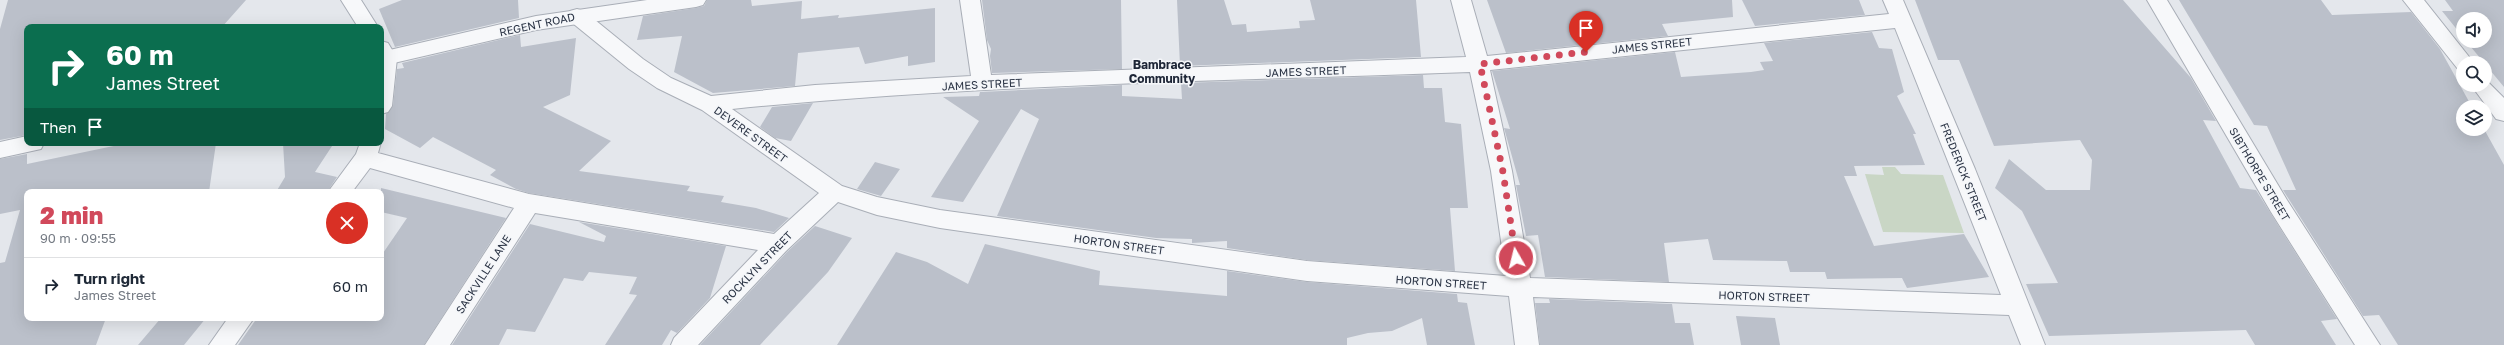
<!DOCTYPE html>
<html lang="en">
<head>
<meta charset="utf-8">
<style>
  body { margin:0; font-family:"Golos Text",sans-serif; background:#f2f2f3; color:#1f2937; height:100vh; display:flex; flex-direction:column; font-size:15px; white-space:nowrap }
  * { box-sizing:border-box; margin:0 }
  p { font-size:13px; color:#747a83 }
  .icon { flex:none; width:22px; height:22px; fill:none; stroke:currentColor; stroke-width:2; stroke-linecap:round; stroke-linejoin:round }
  .map { position:relative; flex:1; overflow:hidden }
  .drawer { position:absolute; left:24px; top:189px; width:360px; height:132px; display:flex; flex-direction:column; background:#fff; border-radius:8px; box-shadow:0 4px 16px #0002 }
  .drawer>* { flex:none }
  .banner { position:absolute; left:24px; top:24px; width:360px; height:122px; border-radius:8px; box-shadow:0 4px 16px #0002; background:#0b6e4f; color:#fff; overflow:hidden }
  .buttons { position:absolute; left:2456px; top:12px; display:grid; gap:8px }
  .buttons a { display:grid; place-items:center; width:36px; height:36px; border-radius:50%; background:#fff; box-shadow:0 4px 16px #0002; font-size:20px }
  .pin { position:absolute; display:grid; place-items:center; width:34px; height:34px; color:#fff; margin:-41px -17px; border-radius:50% 50% 50% 0; rotate:-45deg; box-shadow:0 0 4px #0007 }
  .pin .icon { rotate:45deg }
  .me { position:absolute; width:44px; margin:-22px; rotate:352deg; stroke-linejoin:round; filter:drop-shadow(0 0 3px #0008) }
  .turn { display:flex; align-items:center; gap:14px; height:84px; padding:0 16px; font-size:18px }
  .turn .icon { width:52px; height:52px; stroke-width:2.5 }
  .turn b { display:block; font-size:28px; line-height:34px }
  .then { display:flex; align-items:center; height:38px; padding:0 16px; background:#0003; gap:8px; font-size:15px }
  .round { display:grid; place-items:center; flex:none; width:42px; height:42px; border-radius:21px; background:#f2f2f3 }
  .summary { display:flex; align-items:center; justify-content:space-between; height:68px; padding:0 16px }
  h1 { font-size:24px; font-weight:800; line-height:30px; color:#d1495b }
  ul { padding:0; list-style:none }
  li { display:flex; align-items:center; gap:12px; height:56px; padding:0 16px; border-top:1px solid #e0e1e3 }
  li div { flex:1 }
  li b { display:block; font-size:15px }
  li em { font-style:normal }
  .map>svg:first-child { display:block }
  .green { fill:#c9d6c5 }
  .building { fill:#bbc0ca }
  .lines { fill:none; stroke-linecap:round; stroke-linejoin:round }
  .minor-casing { stroke:#a9aeb7; stroke-width:2 }
  .tertiary-casing { stroke:#a9aeb7; stroke-width:2 }
  .minor { fill:#f7f8fa; fill-rule:evenodd }
  .tertiary { fill:#f7f8fa; fill-rule:evenodd }
  .route { stroke:#d1495b; stroke-width:7; stroke-dasharray:0 12.6 }
  .labels { text-anchor:middle; dominant-baseline:central; stroke-width:3; stroke-linejoin:round; paint-order:stroke }
  .street-label { font-size:11px; fill:#2b3445; stroke:#f4f6f9 }
  .neighbourhood-label { font-size:12px; font-weight:bold; fill:#1d2536; stroke:#f4f6f9 }
</style>
</head>
<body>
<div class="map">
<svg width="2504" height="345" viewBox="0 0 2504 345">
  <rect width="100%" height="100%" fill="#e4e7ec"/>
  <!-- green -->
  <path class="green" d="M1882 167H1895L1901 174 1943 175 1964 233 1883 232 1865 174 1884 175Z"/>
  <!-- building -->
  <path class="building" d="M8 0H246L222 27H27V135L0 140V29Z
    M402 0H518L519 18 395 47 379 9Z
    M707 0H751L752 6 802 1 801 19 839 15 838 18 935 8V62L908 66V56L865 64 859 47 798 53 795 86 713 93 674 72 682 36 637 40 643 16 696 8 704 6Z
    M982 0H1121L1122 69 992 73 990 56 991 49 987 40Z
    M1177 0H1224L1232 25 1246 24 1247 32 1300 28 1299 21 1315 20 1310 0H1416L1421 57 1180 66Z
    M1487 0H1732L1733 17 1662 24 1668 36 1506 53Z
    M1742 0H1859L1865 15 1755 26Z
    M1915 0H2123L2191 78 2216 121 2203 120 2240 188 2256 190 2337 319 2321 321 2336 345H2255L2246 330 2049 336 2026 284 2058 283 2022 211 1995 188 2009 159 2046 190H2090L2092 160 2080 140 1994 146 1959 60H1938Z
    M2179 0H2321L2332 15 2411 12 2440 49 2472 107H2463V129H2484L2504 165V345H2398L2379 315 2363 316 2283 190H2296L2267 126 2254 125Z
    M2445 0H2504V87L2466 41H2485V19H2463V37L2442 11H2453Z
    M1872 32 1879 48 1892 49 1904 92 1897 96 1916 134H1913L1925 165 1854 166 1857 176H1844L1874 246 1964 234 1989 277 1907 288 1902 278 1827 279 1825 272H1790L1787 261 1713 260 1708 239 1664 243 1669 282 1545 277 1538 235 1526 236 1516 185H1520L1504 128 1510 129 1492 71 1675 52 1681 77 1751 72 1764 70 1760 62 1773 61 1764 43Z
    M520 35 521 47 576 38 570 95 543 107 611 141 579 171 690 186 687 191 724 196 721 202 756 208 789 218 774 232 529 193 516 189 490 175 496 170 433 137 420 148 385 129 386 114 393 106 397 69 404 68 402 63Z
    M1423 75 1424 88H1442L1445 122 1461 124 1468 208H1450L1455 271 1307 260 1227 248V241L1192 243V239L1156 238 997 216 1039 119 1021 109 963 202 931 197 979 121 943 97 979 96 980 92 1122 85V96L1182 99 1181 83Z
    M813 103 791 141 775 138 760 127 772 107Z
    M128 143H216L209 192H27V208L25 209H27V318H106L96 345H0V263L5 262 20 210 0 214V159L27 154V164Z
    M283 143H334L315 172 337 177 327 192H276L285 177Z
    M875 162 900 169 881 196 857 189Z
    M381 188 506 218 424 345H238L257 318H381V256L407 218 381 212Z
    M579 222 726 246 710 298 677 333 671 330 662 345H605L637 295 629 294 637 277 589 272 583 281 564 278 535 332 507 329 499 345H452L530 224 604 242 606 236Z
    M815 226 852 238 828 272 760 345H700L787 252Z
    M985 244 1100 271 1099 285 1227 296V271L1307 282 1457 294 1458 302 1467 303 1475 345H1427L1422 318 1392 331 1368 333 1347 338V345H837L896 252 927 262 968 284Z
    M1549 299 1672 304 1675 323H1690L1694 345H1540L1535 303H1550Z
    M1736 316 1775 318 1780 345H1741Z
    M161 318H206L184 345H138Z"/>
  <g class="lines">
    <!-- minor casing -->
    <g class="minor-casing">
      <path id="minor" d="M341 0H361L378 27H358Z
        M960 0H980L991 75 1466 57 1451 0H1471L1487 56 1889 14 1883 0H1903L1975 169 2045 345H2021L2009 315 1533 297 1539 345H1515L1509 296 1307 281 940 228 877 215 838 202 786 251 698 345H671L674 338 758 250 535 213 450 345H425L514 208 370 168 352 192H328L356 154 360 143 381 142 378 153 529 194 774 234 819 193 702 110 657 88 629 69 570 21 567 16 570 11 577 9 584 11 643 59 671 78 711 96 815 85 971 76ZM1895 28 2001 295 1530 278 1512 171 1490 70ZM1470 72 1491 171 1506 276 1307 261 940 210 877 197 842 186 732 109C977 84 1224 81 1470 72Z
        M2147 0H2167L2287 200 2380 345H2355L2271 212Z
        M2403 0H2424L2474 63H2463V70L2457 68Z
        M381 41 388 43 397 58 392 106 388 112 381 114Z
        M2485 79 2504 98V121L2496 119 2471 85H2485Z
        M228 318H254L235 345H209Z"/>
    </g>
    <!-- tertiary casing -->
    <g class="tertiary-casing">
      <path id="tertiary" d="M647 0H706L703 5 696 7 536 30 381 66V52L536 16Z
        M27 136V143H44L41 149 0 158V142Z"/>
    </g>
    <!-- minor -->
    <use href="#minor" class="minor"/>
    <!-- tertiary -->
    <use href="#tertiary" class="tertiary"/>
  </g>
  <g class="lines">
    <!-- route -->
    <path class="route" d="M1516 258 1503 172 1480 64 1586 52"/>
  </g>
  <g class="labels">
    <!-- street labels -->
    <g class="street-label">
      <text transform="translate(537 24) rotate(-12)">REGENT ROAD</text>
      <text transform="translate(1652 45) rotate(-6)">JAMES STREET</text>
      <text transform="translate(1306 71) rotate(-2)">JAMES STREET</text>
      <text transform="translate(982 84) rotate(-3)">JAMES STREET</text>
      <text transform="translate(751 134) rotate(36)">DEVERE STREET</text>
      <text transform="translate(1964 172) rotate(68)">FREDERICK STREET</text>
      <text transform="translate(2260 174) rotate(59)">SIBTHORPE STREET</text>
      <text transform="translate(1119 244) rotate(8)">HORTON STREET</text>
      <text transform="translate(757 267) rotate(-46)">ROCKLYN STREET</text>
      <text transform="translate(483 274) rotate(-57)">SACKVILLE LANE</text>
      <text transform="translate(1441 282) rotate(4)">HORTON STREET</text>
      <text transform="translate(1764 296) rotate(2)">HORTON STREET</text>
    </g>
    <!-- neighbourhood labels -->
    <g class="neighbourhood-label">
      <text x="1162" y="64">Bambrace<tspan x="1162" dy="14">Community</tspan></text>
    </g>
  </g>
</svg>
<div class="buttons">
<a><svg class="icon" aria-label="sound" viewBox="0 0 24 24"><path d="M4 9h4l5-4v14l-5-4H4zM17 9q2 3 0 6"/></svg></a>
<a><svg class="icon" aria-label="search" viewBox="0 0 24 24"><circle cx="10" cy="10" r="6"/><path d="M15 15l6 6"/></svg></a>
<a><svg class="icon" aria-label="layers" viewBox="0 0 24 24"><path d="M12 4l9 5-9 5-9-5zM3 14l9 5 9-5"/></svg></a>
</div>
<div class="pin" style="left:1586px;top:52px;background:#d93025"><svg class="icon" aria-label="arrive" viewBox="0 0 24 24"><path d="M6 21V4h12l-3 4 3 4H6"/></svg></div>
<svg class="me" style="left:1516px;top:258px" viewBox="-20 -20 40 40"><circle r="17" fill="#d1495b" stroke="#fff" stroke-width="3"/><path d="M0-11L8 9 0 5-8 9z" fill="#fff"/></svg>
<div class="banner">
<div class="turn"><svg class="icon" aria-label="right" viewBox="0 0 24 24"><path d="M7 20v-9h11M14 6l5 5-5 5"/></svg><div><b>60 m</b>James Street</div></div>
<div class="then">Then<svg class="icon" aria-label="arrive" viewBox="0 0 24 24"><path d="M6 21V4h12l-3 4 3 4H6"/></svg></div>
</div>
<section class="drawer">
<div class="summary"><div><h1>2 min</h1><p>90 m · 09:55</p></div><a class="round" style="background:#d93025;color:#fff"><svg class="icon" aria-label="close" viewBox="0 0 24 24"><path d="M6 6l12 12M18 6L6 18"/></svg></a></div>
<ul>
<li><svg class="icon" aria-label="right" viewBox="0 0 24 24"><path d="M7 20v-9h11M14 6l5 5-5 5"/></svg><div><b>Turn right</b><p>James Street</p></div><em>60 m</em></li>
</ul>
</section>
</div>
</body>
</html>
